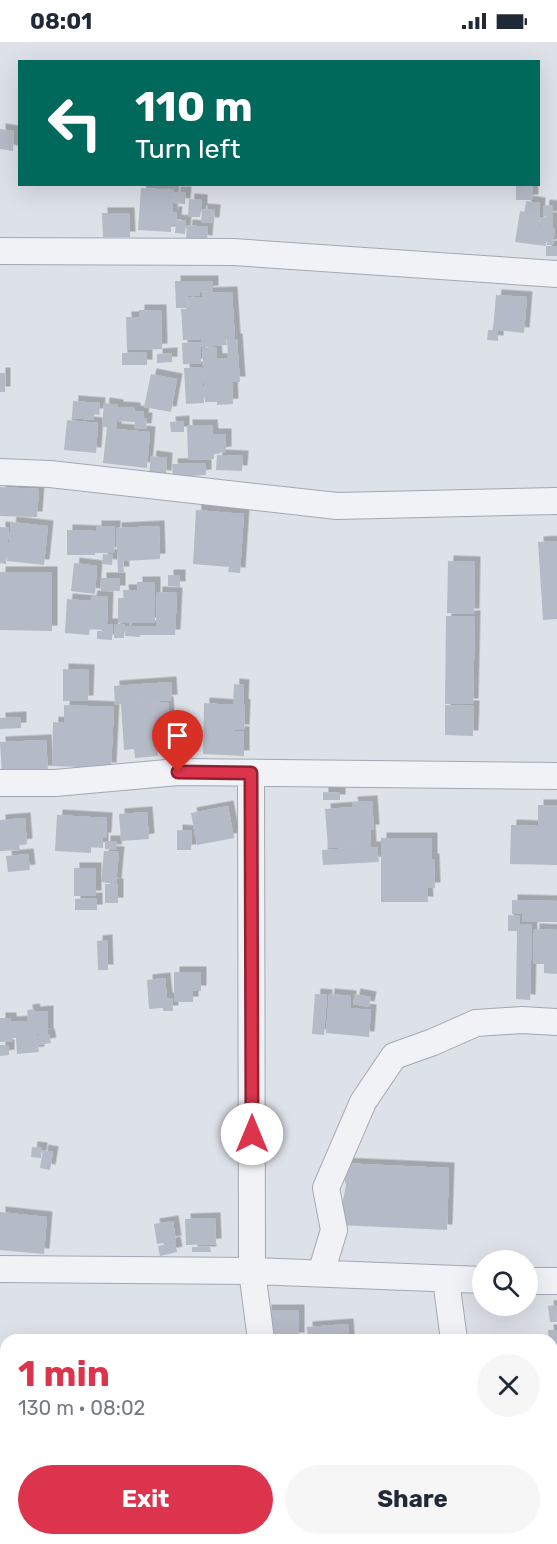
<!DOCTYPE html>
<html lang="en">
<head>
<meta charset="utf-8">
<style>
  body { margin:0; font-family:Rubik,sans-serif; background:#f6f6f7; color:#1f2937; height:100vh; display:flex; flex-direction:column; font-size:22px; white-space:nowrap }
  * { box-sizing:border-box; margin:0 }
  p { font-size:20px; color:#747a83 }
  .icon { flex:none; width:33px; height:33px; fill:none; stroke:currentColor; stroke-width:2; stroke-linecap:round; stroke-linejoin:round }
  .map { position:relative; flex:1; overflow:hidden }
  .sheet { position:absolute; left:0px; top:1292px; width:558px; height:212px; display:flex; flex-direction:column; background:#fff; border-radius:18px 18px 0 0; box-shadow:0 6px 24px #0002 }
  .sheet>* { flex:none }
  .guide { position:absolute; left:18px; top:18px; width:522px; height:126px; border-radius:0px; box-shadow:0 6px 24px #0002; background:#00695c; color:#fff; overflow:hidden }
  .tools { position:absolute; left:472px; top:1208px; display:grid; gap:12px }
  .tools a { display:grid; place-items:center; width:66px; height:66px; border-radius:50%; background:#fff; box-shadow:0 6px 24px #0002; font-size:30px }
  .pin { position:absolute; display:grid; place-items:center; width:51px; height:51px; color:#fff; margin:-62px -26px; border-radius:50% 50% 50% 0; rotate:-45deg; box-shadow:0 0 6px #0007 }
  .pin .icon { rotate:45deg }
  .me { position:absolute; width:66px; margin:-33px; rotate:0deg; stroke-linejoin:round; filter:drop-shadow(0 0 4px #0008) }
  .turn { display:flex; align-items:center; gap:21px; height:126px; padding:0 18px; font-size:27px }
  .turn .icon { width:78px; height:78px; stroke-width:2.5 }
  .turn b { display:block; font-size:42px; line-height:51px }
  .round { display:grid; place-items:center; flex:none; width:63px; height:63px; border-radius:32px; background:#f6f6f7 }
  .headline { display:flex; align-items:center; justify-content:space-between; height:102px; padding:0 18px }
  h1 { font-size:36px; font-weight:700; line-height:45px; color:#dc344c }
  .cta { display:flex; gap:12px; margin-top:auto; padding:12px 18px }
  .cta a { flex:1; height:69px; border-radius:36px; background:#dc344c; color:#fff; font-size:24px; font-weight:700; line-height:69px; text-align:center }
  .cta a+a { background:#f6f6f7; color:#1f2937 }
  .status { display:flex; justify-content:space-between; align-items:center; height:42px; padding:0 30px; background:#fff; direction:ltr }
  .status svg { height:16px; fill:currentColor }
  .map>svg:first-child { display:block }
  .building { fill:#b4bac6; filter:url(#shadow) }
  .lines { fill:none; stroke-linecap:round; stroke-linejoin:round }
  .street-casing { stroke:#a2a8b3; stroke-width:28 }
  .street { stroke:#f0f2f6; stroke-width:26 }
  .route-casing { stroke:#8f2231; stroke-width:15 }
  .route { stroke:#dc344c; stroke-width:10 }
</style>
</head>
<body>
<div class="status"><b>08:01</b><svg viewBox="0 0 49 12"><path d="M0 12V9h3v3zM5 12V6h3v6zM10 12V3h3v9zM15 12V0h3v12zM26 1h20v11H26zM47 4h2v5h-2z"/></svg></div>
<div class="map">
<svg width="557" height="1502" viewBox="0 0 557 1502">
  <defs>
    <filter id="shadow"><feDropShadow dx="5.5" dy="-5.5" stdDeviation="0" flood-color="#0004"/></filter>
  </defs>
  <rect width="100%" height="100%" fill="#dde1e8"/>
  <!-- building -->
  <path class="building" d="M0 87 14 89 13 109 0 107Z
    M516 142H533V158H516Z
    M141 146 174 148 172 175 173 170H177L176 178 186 179 185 192 175 191 176 183H171V190L138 188Z
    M175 150H186L185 162 174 161Z
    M189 157 202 158V167L215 168 214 181 201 180 202 169H201L200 175H188Z
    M526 159 540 161 539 183H532L540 184 541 175 553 176 552 186H555L553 203H547V196L546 204 515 200 520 169 525 170Z
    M544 163 553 164V175L543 174Z
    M102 171H129L130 195H103Z
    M187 183 208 185 207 199 186 197Z
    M546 204H557V214H546Z
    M175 239H213V249L200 250V254H188L187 250 188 266H176Z
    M232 250 235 297H237L240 340H232L233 362 217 363V360H205L202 306 216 305 217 317 228 316 227 296 226 297 227 303 201 305V322H183L182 301 201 300V297L183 298 181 267H189L188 256 202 255V251Z
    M496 253 527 255 524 291 498 288V299L487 298 488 288H493Z
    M139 268H161L162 307 127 308 126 275H139Z
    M147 310V323H122V311Z
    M172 311V320L157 321V312Z
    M202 325 204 361 186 362 184 326Z
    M0 331H5V350H0Z
    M151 332 177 337 171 370 144 365Z
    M73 359 100 361 99 372H94V378L72 376Z
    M104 361 118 363V365L135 366V369L144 370 143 376H147L146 387 134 386 135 380 117 379 116 387 150 390 147 426 103 421 107 385H102Z
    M67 378 98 381 96 411 64 408Z
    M184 379V390H171L170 380Z
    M187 383H212L213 392H226V410L214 411V417L188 418Z
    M217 413 243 414 242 429 216 428Z
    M151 414 167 416 166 434 149 432Z
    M206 421V433L173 435 172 422Z
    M0 445 39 447 37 475 0 474Z
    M196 468 244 472 240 531 228 530 229 525 193 522Z
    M11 480 48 484 44 523 7 519Z
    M96 484H115L114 511H95V513H67V488L96 489Z
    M159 484 160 517 123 519 124 530H118L116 486Z
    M0 485 9 486 6 522 0 521Z
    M557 499V577L543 578 538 500Z
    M103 512 113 513 112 523 102 522Z
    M448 519 475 520 474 572 447 571Z
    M74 521 97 524 95 552 71 549Z
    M0 530H52V589L0 588Z
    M168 533H180V545L168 544Z
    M101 536H120V549H101Z
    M137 540H155V581H118V556H124L123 548H137Z
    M157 550 177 551 175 593H140V595L125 594 126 584H156Z
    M92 554 108 555 107 582H113L112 598 97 597V589H103V588L90 587 91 577 89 593 65 591 67 557 91 559Z
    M446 574H475L473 662H445Z
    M115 582H125L124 596H114Z
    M63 627 89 628 88 659H63Z
    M171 640 172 658 126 662 168 660 171 705 157 706 158 714 135 716 134 707 124 708 121 662 115 663 114 644Z
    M234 642 244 643 243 662 245 663 244 688H235V689L244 690V714L203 712 204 661 233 663Z
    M64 663 114 665 111 726 52 724 53 680 64 681Z
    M445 663 474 664 473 694 445 693Z
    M21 675V686L0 687V676Z
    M46 698 48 729 2 731 0 700Z
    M323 750 340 751V758H323Z
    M372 759 374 788H370L371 805H377L379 820 323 823 322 808 366 805 328 806 325 767 353 765 352 760Z
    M538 763H557V823L510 822 511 783 538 784Z
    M228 764 234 796 197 803 191 771Z
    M147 770 149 797 121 799 119 772Z
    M57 773 107 776 106 796H103V806L91 805V811L55 809Z
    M25 776 27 802 19 803 20 808 0 809V778Z
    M177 788 192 789 191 808H177Z
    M381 796H432V817H434L435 846H427L428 860H381Z
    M105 799H117L116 808 105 807Z
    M104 809 119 810 116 842 101 840Z
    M28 812 30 828 8 830 6 814Z
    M74 826H96V854H74Z
    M105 842H118V861H105Z
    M97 856V868H75V857Z
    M512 858 557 859V880H522V872H512Z
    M508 873 520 874 519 882H532L530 958 516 957 517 889H508Z
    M534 887 557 888V932L544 931V922H533Z
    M107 898 108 928H98L97 899Z
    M174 930H201V949H193V960H174Z
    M165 936 167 956H172L173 969H163V966L149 967 147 938Z
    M315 952 327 953 324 993 312 992Z
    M329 952 351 954 350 966 371 968 369 995 326 991Z
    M355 952 371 955 369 965 353 962Z
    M34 967 35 970 48 969V992H37V995L38 993 49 992 51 1001 38 1003 39 1010 17 1012 16 996H13V999L0 1000V976H11V980L27 979V977L40 976H28L27 968Z
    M0 1003H9V1013L0 1014Z
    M32 1105 42 1106 41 1116 31 1115Z
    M43 1108 53 1110 50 1128 40 1126Z
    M340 1121 449 1126 447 1188 338 1183 346 1143Z
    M0 1170 47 1175 44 1212 0 1208Z
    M215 1176 216 1202 186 1203 185 1177Z
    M173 1179 176 1199 157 1202 154 1182Z
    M175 1200 177 1210 160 1214 158 1204Z
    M192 1205H210L211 1210H192Z
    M556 1263 557 1280H550L548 1264Z
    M266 1268H299V1296L266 1297Z
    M348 1282 349 1298H308L307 1285Z
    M548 1288H557V1310H552V1298H549Z
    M552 1433H553L557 1459V1479H552Z"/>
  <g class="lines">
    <!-- street casing -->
    <g class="street-casing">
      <path id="street" d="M0 209 233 210 557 232
        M0 430 50 432 337 464 557 459
        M0 741H55L178 730 557 734
        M0 1227 252 1229 251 731
        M321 1231 334 1188 326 1146 363 1060 394 1014 433 1000 476 981 522 978 557 980
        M446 1238 454 1298
        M528 1239H557
        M261 1298 252 1229 483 1238
        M280 1497V1502
        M477 1497 478 1502"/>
    </g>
    <!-- street -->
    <use href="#street" class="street"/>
  </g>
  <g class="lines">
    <!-- route casing -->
    <g class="route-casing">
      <path id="route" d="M178 730 251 731 252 1092"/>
    </g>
    <!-- route -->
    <use href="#route" class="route"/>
  </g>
</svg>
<div class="tools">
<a><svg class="icon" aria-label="search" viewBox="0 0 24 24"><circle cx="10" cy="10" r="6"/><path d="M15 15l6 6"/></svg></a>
</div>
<div class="pin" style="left:178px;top:730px;background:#d93025"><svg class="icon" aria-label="arrive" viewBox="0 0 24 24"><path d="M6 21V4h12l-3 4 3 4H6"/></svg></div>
<svg class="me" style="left:252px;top:1092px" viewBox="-20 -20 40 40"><circle r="19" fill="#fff"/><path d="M0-13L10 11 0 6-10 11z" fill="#dc344c"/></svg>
<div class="guide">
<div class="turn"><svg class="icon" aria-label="left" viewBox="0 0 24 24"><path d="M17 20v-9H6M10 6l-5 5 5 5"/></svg><div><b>110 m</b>Turn left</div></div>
</div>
<section class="sheet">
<div class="headline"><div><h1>1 min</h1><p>130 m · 08:02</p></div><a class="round"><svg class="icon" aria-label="close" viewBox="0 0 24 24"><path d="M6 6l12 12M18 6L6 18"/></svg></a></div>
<div class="cta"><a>Exit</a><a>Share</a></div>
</section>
</div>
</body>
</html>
